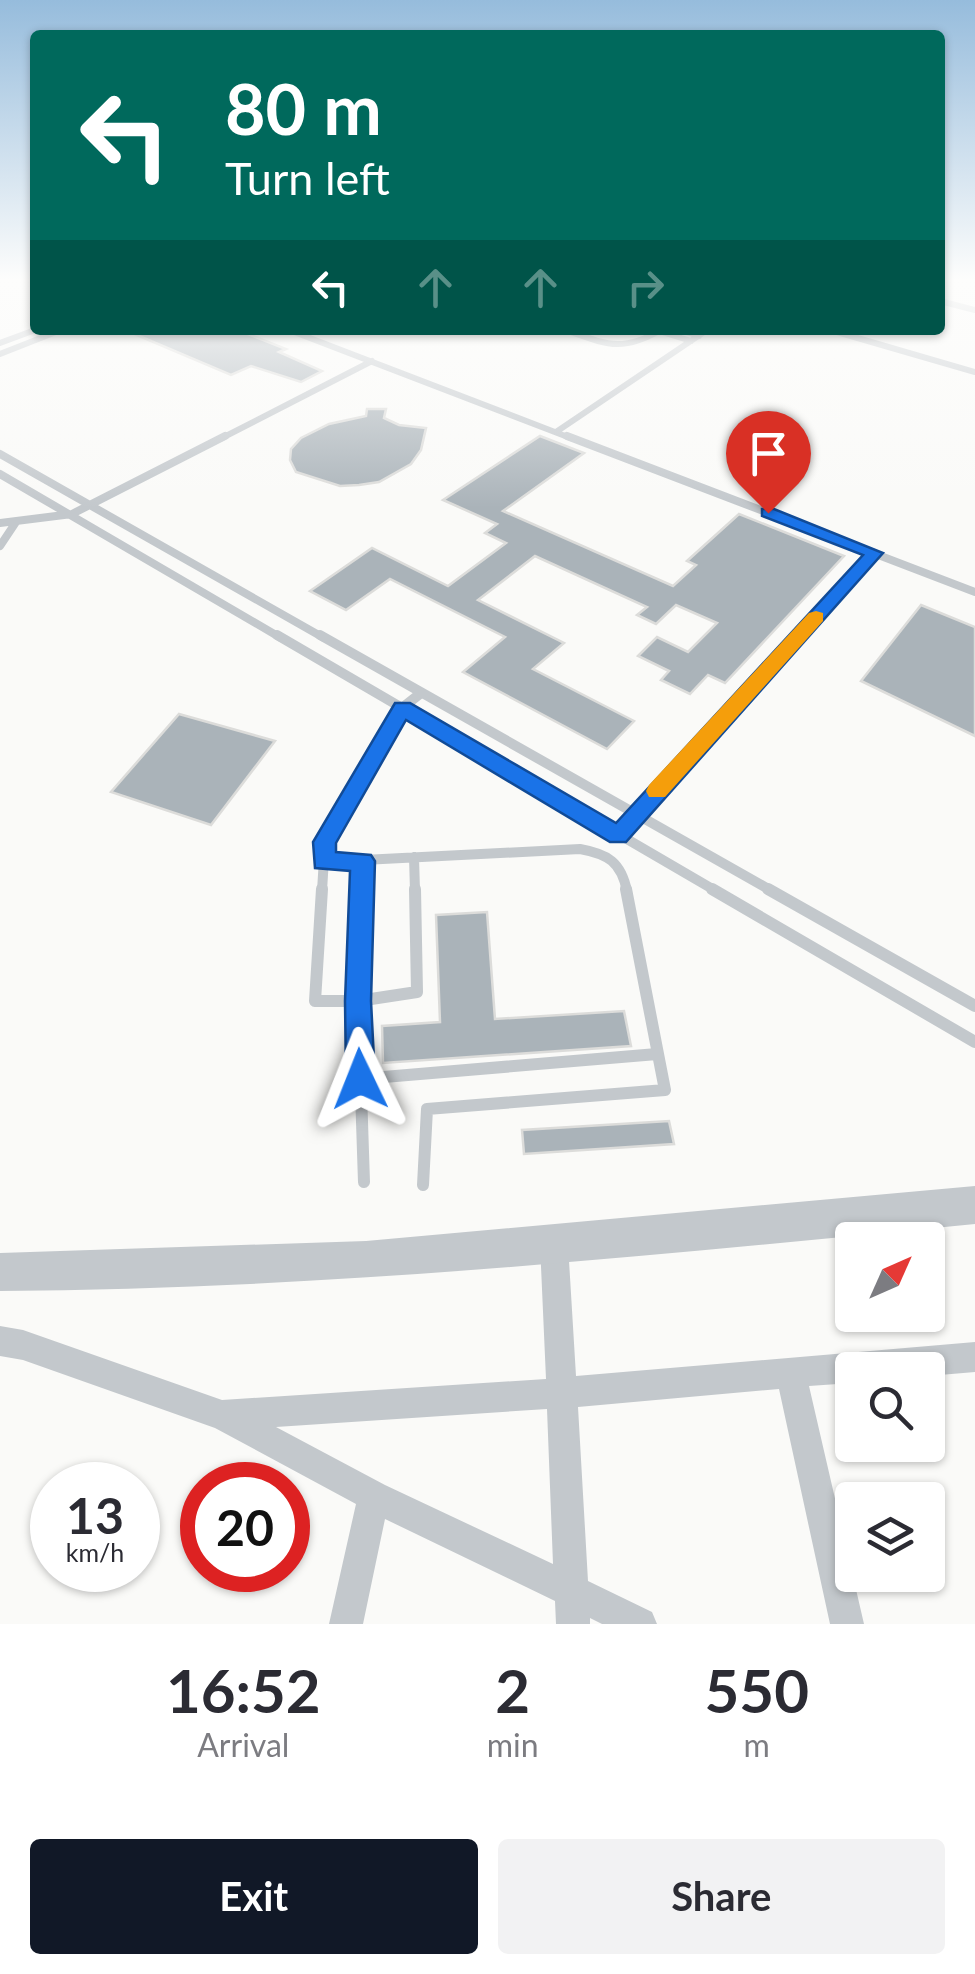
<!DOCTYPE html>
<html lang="en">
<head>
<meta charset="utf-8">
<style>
  body { margin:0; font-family:Lato,sans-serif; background:#f2f2f3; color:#2b2b33; height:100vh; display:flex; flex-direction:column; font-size:38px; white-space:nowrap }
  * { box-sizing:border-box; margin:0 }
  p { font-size:32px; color:#7c7c81 }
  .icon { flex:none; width:55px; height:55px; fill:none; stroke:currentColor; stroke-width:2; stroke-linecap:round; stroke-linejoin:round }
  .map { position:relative; height:1624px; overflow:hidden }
  .side { display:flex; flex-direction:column; background:#fff; flex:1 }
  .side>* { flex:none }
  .top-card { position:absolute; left:30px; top:30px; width:915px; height:305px; border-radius:10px; box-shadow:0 2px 8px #0004; background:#00695c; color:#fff; overflow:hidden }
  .needle { width:65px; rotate:45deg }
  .controls { position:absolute; left:835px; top:1222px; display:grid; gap:20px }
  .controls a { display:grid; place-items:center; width:110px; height:110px; border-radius:10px; background:#fff; box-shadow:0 2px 8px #0004; font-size:50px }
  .speed { position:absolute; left:30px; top:1462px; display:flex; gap:20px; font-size:50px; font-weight:700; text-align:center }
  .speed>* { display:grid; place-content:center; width:130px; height:130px; border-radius:50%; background:#fff; box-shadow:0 2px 8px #0004; line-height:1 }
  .speed small { font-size:25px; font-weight:400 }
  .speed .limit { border:15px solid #d22; background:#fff; color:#111 }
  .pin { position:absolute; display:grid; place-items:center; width:85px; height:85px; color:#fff; margin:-102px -42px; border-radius:50% 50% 50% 0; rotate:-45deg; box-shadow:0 0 10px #0007 }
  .pin .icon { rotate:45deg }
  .me { position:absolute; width:110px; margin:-55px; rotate:358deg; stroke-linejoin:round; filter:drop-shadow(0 0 8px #0008) }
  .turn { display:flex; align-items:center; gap:35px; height:210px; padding:0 30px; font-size:45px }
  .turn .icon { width:130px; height:130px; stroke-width:2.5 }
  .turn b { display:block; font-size:70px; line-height:85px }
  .lanes { display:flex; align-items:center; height:95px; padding:0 30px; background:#0003; justify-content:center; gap:50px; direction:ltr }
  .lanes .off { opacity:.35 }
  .eta { display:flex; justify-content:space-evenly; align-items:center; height:170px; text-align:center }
  .eta b { font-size:60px; font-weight:700; line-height:70px }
  .primary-button { display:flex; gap:20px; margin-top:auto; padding:20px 30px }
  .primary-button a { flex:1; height:115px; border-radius:10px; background:#111827; color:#fff; font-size:40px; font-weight:700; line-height:115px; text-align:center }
  .primary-button a+a { background:#f2f2f3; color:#2b2b33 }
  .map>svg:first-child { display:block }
  .building { fill:#aab3b9; stroke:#dcdcda; stroke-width:2.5 }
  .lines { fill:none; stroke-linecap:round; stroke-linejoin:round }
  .service-far3 { stroke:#c3c8cc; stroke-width:6 }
  .service-far2 { stroke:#c3c8cc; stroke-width:8 }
  .service-far1 { stroke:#c3c8cc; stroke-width:10 }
  .service { stroke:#c3c8cc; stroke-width:12 }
  .minor { fill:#c3c8cc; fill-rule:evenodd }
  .tertiary { fill:#c3c8cc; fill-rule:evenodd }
  .route { fill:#1a73e8; stroke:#114b97; stroke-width:2.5 }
  .slow { fill:#f59e0b }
</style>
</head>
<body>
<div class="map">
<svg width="975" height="1624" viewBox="0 0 975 1624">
  <rect width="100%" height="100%" fill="#fafaf8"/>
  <!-- building -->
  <path class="building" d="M125 330H238L286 349 279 352 322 371 301 382 251 366 231 375Z
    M367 409H386L384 418 399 425 426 428 421 450 411 464 379 482 359 485 340 486 296 472 290 460 291 449 301 438 329 424 366 416Z
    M540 436 584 453 503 511 673 586 696 565 687 561 739 514 844 556 725 683 708 675 690 694 661 680 669 671 638 656 657 637 688 652 717 623 676 605 656 624 637 615 647 607 535 556 478 600 564 643 533 669 634 721 607 749 463 672 505 637 390 579 346 610 310 591 372 548 448 586 506 543 485 533 497 524 443 500Z
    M921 605 975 627V736L861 681Z
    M179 714 275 741 211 825 111 792Z
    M487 912 495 1019 624 1011 631 1046 383 1063 382 1026 440 1022 436 915Z
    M669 1121 674 1144 524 1154 522 1130Z"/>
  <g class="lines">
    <!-- service-far3 -->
    <path class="service-far3" d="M940 301 975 310
      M289 330 573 439
      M565 330C606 344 621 353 661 330
      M680 330 699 336
      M830 330 975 372
      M659 331 691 341
      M0 343 35 330
      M0 354 61 330
      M556 432 707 330
      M220 439 372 361"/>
    <!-- service-far2 -->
    <path class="service-far2" d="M567 436 975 592
      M0 454 324 638
      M0 474 281 638
      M0 523 72 514 225 436
      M0 546 16 522
      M797 638 874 553"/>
    <!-- service-far1 -->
    <path class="service-far1" d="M277 635 716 891
      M320 635 772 891
      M618 835 799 635
      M414 857 415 891
      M324 862 580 849C608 854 621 862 627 891
      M322 891 325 842 402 708 421 693
      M362 891 363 861"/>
    <!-- service -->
    <path class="service" d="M322 889 315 1001H358L417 992 415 889
      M362 889 358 1001 364 1182
      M712 889 975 1042
      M768 889 975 1006
      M360 1079 657 1054
      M423 1185 427 1109 665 1090 626 889"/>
    <!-- minor -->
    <path class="minor" d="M554 1230 564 1234 568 1244 576 1376 975 1342V1372L928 1376V1370H852V1383L809 1386 864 1624H830L779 1389 578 1407 588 1581 652 1612 657 1624H602L590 1618V1624H556L555 1601 385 1519 363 1624H329L356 1504 215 1428 23 1360 0 1356V1326L23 1330 222 1400 546 1379 540 1244 544 1234ZM547 1409 553 1564 385 1485 276 1427Z"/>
    <!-- tertiary -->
    <path class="tertiary" d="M975 1186V1224C650 1256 327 1289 0 1291V1253L366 1241Z"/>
  </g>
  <!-- sky -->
  <linearGradient id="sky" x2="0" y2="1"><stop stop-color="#96bcdc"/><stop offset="0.55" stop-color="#fdfdfc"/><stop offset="1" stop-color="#fdfdfc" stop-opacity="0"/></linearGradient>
  <rect width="975" height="508" fill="url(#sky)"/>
  <!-- route -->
  <path class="route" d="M762 509H774L883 553 626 842H610L406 720 336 843V852L371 855 375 861 371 1001 375 1079 370 1089 360 1092 351 1089 346 1079 345 1001 350 871 315 868 313 842 395 703H410L616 823 863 555 762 516Z"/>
  <!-- slow -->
  <path class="slow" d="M816 611 823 613V621L665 797H649L646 791 649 785 809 613Z"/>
</svg>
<div class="controls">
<a><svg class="needle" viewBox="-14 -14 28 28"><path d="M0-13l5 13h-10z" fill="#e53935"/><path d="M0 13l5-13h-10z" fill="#7c7c81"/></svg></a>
<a><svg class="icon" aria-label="search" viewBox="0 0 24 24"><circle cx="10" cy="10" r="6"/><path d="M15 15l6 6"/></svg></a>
<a><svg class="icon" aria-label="layers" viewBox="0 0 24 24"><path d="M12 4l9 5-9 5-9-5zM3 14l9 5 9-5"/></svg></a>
</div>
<div class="speed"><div>13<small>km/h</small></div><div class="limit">20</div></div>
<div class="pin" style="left:768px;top:513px;background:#d93025"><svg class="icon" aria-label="arrive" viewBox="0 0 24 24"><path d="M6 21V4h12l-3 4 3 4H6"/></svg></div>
<svg class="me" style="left:360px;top:1079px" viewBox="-20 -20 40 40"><path d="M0-17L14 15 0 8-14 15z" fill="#1a73e8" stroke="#fff" stroke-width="4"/></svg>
<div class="top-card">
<div class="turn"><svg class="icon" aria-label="left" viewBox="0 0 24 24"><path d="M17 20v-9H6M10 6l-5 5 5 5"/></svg><div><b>80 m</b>Turn left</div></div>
<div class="lanes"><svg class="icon" aria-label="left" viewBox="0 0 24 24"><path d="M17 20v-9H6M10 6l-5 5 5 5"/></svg><svg class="icon off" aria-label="ahead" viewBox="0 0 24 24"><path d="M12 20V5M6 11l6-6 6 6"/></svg><svg class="icon off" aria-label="ahead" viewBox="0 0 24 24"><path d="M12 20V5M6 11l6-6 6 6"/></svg><svg class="icon off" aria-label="right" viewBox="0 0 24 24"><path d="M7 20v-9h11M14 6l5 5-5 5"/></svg></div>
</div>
</div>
<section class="side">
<div class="eta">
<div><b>16:52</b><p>Arrival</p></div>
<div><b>2</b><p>min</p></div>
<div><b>550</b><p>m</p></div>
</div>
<div class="primary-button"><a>Exit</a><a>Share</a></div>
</section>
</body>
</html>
